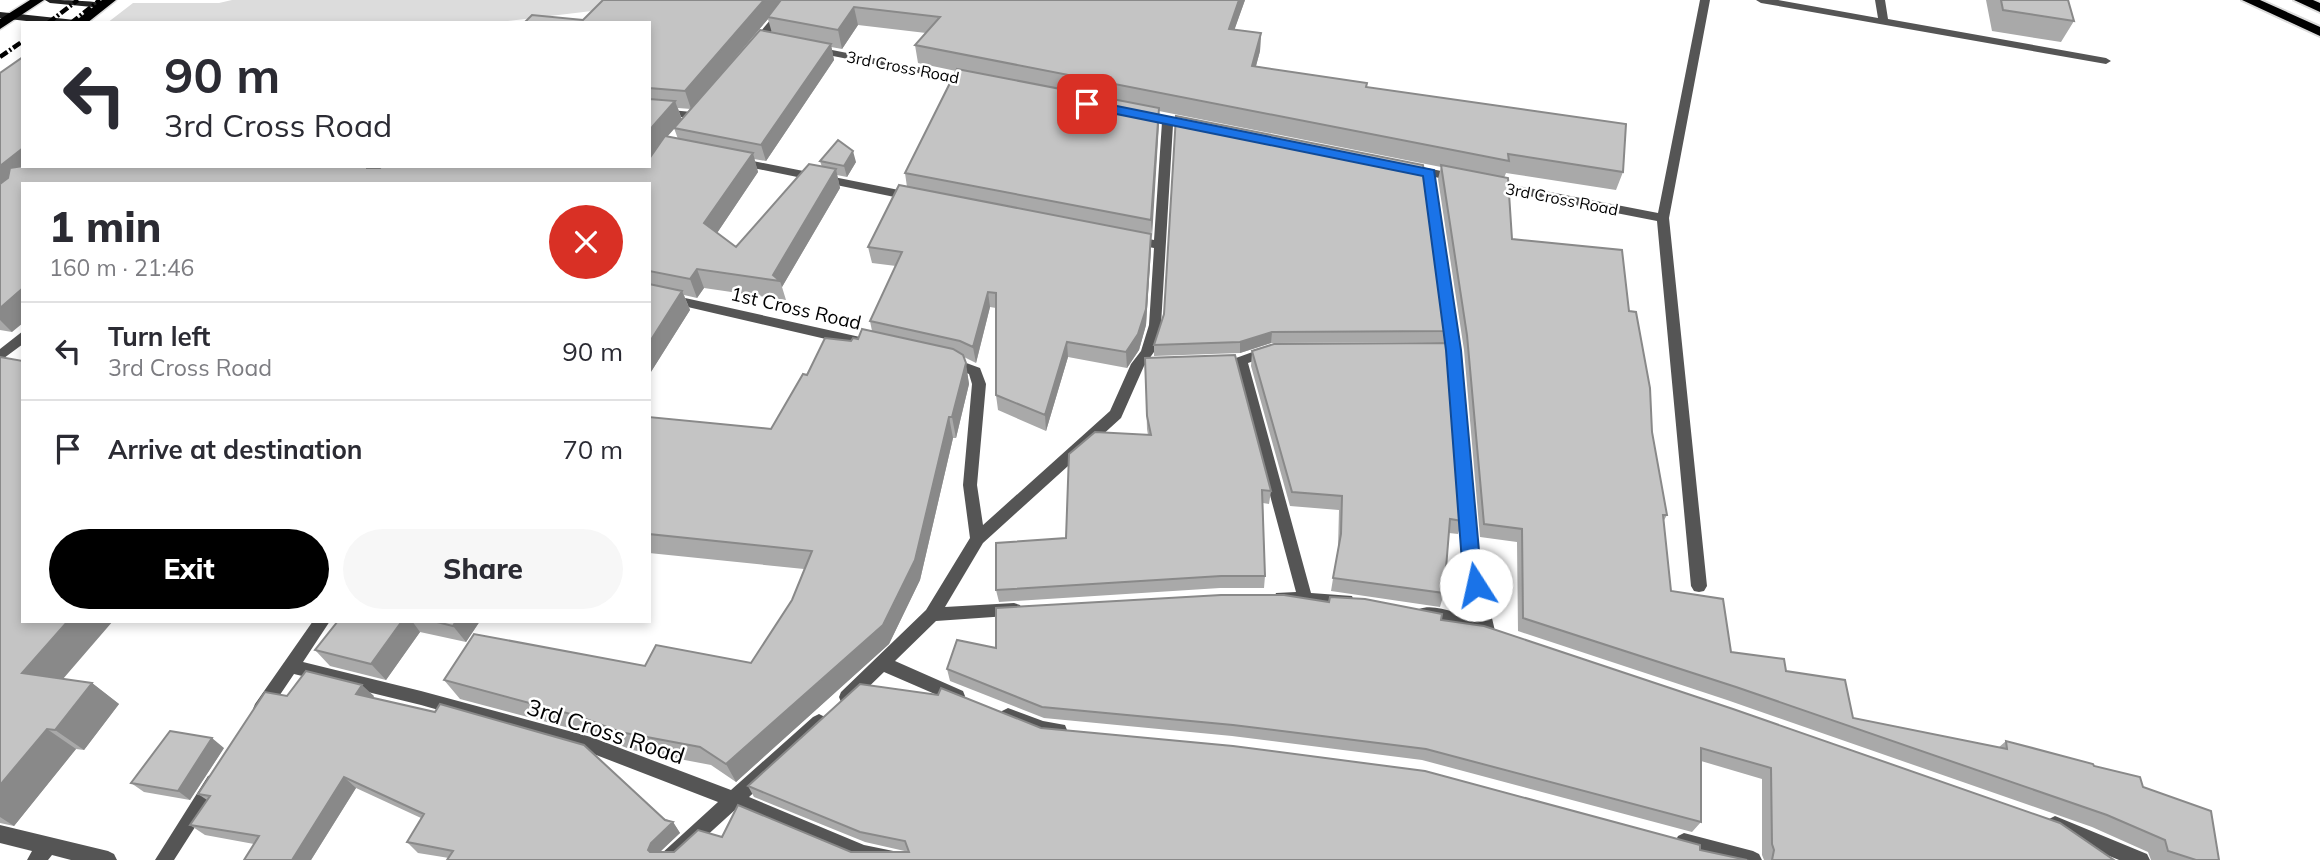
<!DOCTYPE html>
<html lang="en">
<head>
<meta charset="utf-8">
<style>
  body { margin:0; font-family:Mulish,sans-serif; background:#f7f7f7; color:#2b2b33; height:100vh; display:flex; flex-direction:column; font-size:26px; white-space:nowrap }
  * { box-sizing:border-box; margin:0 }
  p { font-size:23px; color:#7c7c81 }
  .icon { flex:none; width:38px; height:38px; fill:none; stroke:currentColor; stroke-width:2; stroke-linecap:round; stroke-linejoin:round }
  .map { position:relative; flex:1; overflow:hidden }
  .side { position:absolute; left:21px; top:182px; width:630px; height:441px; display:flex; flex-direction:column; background:#fff; border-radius:0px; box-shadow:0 4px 10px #0003 }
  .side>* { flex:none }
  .hud { position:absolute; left:21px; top:21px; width:630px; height:147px; border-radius:0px; box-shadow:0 4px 10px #0003; background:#fff; color:#2b2b33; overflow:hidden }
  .pin { position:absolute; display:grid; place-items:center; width:60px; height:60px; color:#fff; margin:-30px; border-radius:14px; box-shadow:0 4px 10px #0006 }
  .me { position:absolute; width:77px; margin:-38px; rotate:350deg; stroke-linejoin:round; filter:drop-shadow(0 0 5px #0008) }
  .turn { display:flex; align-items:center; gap:24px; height:147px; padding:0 28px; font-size:32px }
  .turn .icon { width:91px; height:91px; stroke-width:2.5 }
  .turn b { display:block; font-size:49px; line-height:60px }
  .round { display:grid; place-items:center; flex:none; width:74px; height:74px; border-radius:37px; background:#f7f7f7 }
  .overview { display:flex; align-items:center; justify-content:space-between; height:119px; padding:0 28px }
  h1 { font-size:42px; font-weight:800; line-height:52px }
  .cta { display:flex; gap:14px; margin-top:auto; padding:14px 28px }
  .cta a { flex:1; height:80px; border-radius:42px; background:#000; color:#fff; font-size:28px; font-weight:800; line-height:80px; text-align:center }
  .cta a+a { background:#f7f7f7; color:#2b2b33 }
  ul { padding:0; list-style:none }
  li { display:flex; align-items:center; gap:21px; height:98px; padding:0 28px; border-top:2px solid #e1e1e2 }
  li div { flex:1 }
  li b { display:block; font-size:26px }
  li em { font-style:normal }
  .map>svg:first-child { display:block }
  .green { fill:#dcdcdc }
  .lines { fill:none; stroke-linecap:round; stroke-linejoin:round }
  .primary-casing { stroke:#dbdbdb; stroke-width:3 }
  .trunk-casing { stroke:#dbdbdb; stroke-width:4 }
  .minor { fill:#555; fill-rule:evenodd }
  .secondary { fill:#222; fill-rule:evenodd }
  .primary { fill:#000; fill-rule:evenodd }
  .trunk { fill:#000; fill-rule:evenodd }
  .rail { stroke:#000; stroke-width:4.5; stroke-dasharray:9 2.5 2 2.5; stroke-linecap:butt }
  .wall { fill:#a9a9a9; fill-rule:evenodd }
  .shaded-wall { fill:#898989 }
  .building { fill:#c4c4c4; stroke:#898989; stroke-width:2 }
  .route { fill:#1a73e8; stroke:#114b97; stroke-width:2 }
  .labels { text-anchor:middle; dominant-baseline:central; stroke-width:5; stroke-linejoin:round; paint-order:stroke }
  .far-street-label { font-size:16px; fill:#000; stroke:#fff }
  .street-label { font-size:19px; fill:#000; stroke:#fff }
  .near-street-label { font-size:23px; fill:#000; stroke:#fff }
</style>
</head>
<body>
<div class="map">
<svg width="2320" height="860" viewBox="0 0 2320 860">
  <rect width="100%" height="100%" fill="#fff"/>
  <!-- green -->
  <path class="green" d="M232 0H606L592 11 492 23H107L133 3H219Z"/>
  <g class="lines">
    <!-- primary casing -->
    <g class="primary-casing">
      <path id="primary" d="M30 0H44L0 29V19Z
        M102 0H116L87 23H73Z"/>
    </g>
    <!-- trunk casing -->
    <g class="trunk-casing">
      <path id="trunk" d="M2242 0H2260L2320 27V36Z
        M2294 0H2313L2320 3V12Z"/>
    </g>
    <!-- minor -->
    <path class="minor" d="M787 0H797L759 47H751V43Z
      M1700 0H1710L1669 218 1707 586 1704 591 1699 592 1694 591 1691 586 1657 221 1493 189 1487 185 1493 181 1658 213Z
      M1756 0H1778L1878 18 1875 0H1885L1888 19 2106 58 2111 61 2106 64 1761 3Z
      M817 47 968 77 973 80 968 83 813 52 812 50Z
      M649 108 692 112 697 115 692 118 649 114Z
      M1143 112 1191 122 1197 125 1191 128 1173 125 1161 325 1154 352 1144 366 1121 418 983 543 945 607 1014 603 1020 605 1022 610 1020 615 936 621 895 661 963 691 965 696 963 701 957 703 951 701 884 672 853 702 847 704 841 702 839 697 841 692 926 610 970 538 963 485 972 384 969 374 945 365 943 362 945 359 950 357 980 368 986 384 977 485 983 525 1110 411 1131 364 1141 351 1149 325 1154 248 1129 243 1127 240 1133 236 1154 240 1162 122 1139 117V113Z
      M738 158 914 193 920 197 914 201 734 164V160Z
      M1407 164 1456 174 1462 178 1456 182 1435 177 1461 350 1479 562 1495 631 1493 636 1487 638 1453 626 1419 619 1417 614 1419 609C1436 603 1461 615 1477 621L1463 562 1447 350 1424 175 1403 171 1401 168Z
      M649 290 869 339 876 344 869 349 649 298Z
      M23 331V344L0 361V349Z
      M1269 346 1276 351 1274 354 1248 363 1311 593 1352 596 1354 601 1352 606 1346 608 1282 605 1276 603 1274 598 1276 593 1296 592 1234 361 1236 358Z
      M313 621H330L303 662 421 691 591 737 731 790 813 717 819 714 825 717 827 722 825 727 749 797 864 845 908 854 911 860H857L736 809 680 860H658L661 854 718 802 591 753 421 705 294 674 267 714 261 717 255 714 253 709 255 704Z
      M1008 708 1043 721 1065 725 1067 730 1065 735C1045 743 1021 728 1002 721L1000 716 1002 711Z
      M214 774 220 776 223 782 220 788 174 860H155L208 776Z
      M2055 816 2147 854 2150 860H2119L2049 831 2046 825 2049 819Z
      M0 825 108 851 114 854 117 860H71L52 855 48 860H27L32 851 0 843Z
      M1684 833 1753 851 1759 854 1762 860C1732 860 1706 859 1678 848L1675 842 1678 836Z"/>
    <!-- secondary -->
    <path class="secondary" d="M45 0C63 0 93 0 108 5L103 8 50 3Z
      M0 12 75 20 80 23H44L0 18Z"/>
    <!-- primary -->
    <use href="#primary" class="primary"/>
    <!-- trunk -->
    <use href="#trunk" class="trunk"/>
    <!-- rail -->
    <path class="rail" d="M48 23 78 0
      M71 23 100 0
      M0 57 23 41"/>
  </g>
  <!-- wall -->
  <path class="wall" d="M603 0H1245L1234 30 1261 33 1260 51 1256 66 1367 87 1623 172 1616 190 1506 173 1504 178 1512 239 1629 311 1667 515 1663 522 1671 591 1731 652 1786 671 1853 718 1998 748 2006 741 2094 766 2143 787 2219 860H2151L2148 852 2092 827 1727 700 1518 631 1517 542 1480 537 1464 350 1438 179 1441 167 1159 111 1146 325 1139 350 1127 368 1068 357 1046 431 998 410 996 395V308L990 307 976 363 964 357 969 384 956 438H953L920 580 889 644 736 782 711 765 632 750 592 734 460 699 444 680 645 666 751 663 792 600 804 569 649 553V417L771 429 807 375 851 341 872 331 870 321 896 266 872 263 868 247 907 187 905 173 956 71 918 63 915 45 926 33 858 25 842 49 831 47 834 60 766 161 754 159 758 172 717 233 736 247 822 167 820 161 856 162 847 177 837 175 840 188 782 287 786 300 704 288 697 298 684 295 690 310 649 375V184H23L12 332 0 330V73L23 166 369 168 649 166V23L583 20ZM768 19 772 33 691 109ZM678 108 691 109 682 120ZM674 128 678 139 667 136Z
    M1986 0H2068L2074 21 2061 42 1992 31Z
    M1164 314 1447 331 1444 342 1271 343 1240 353 1154 356V345Z
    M1252 351 1462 521 1458 534 1449 533 1444 593 1440 607 1331 591 1338 548 1339 510 1290 506 1251 366Z
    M0 357 63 679 92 683 119 704 84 750 76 749 14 826 0 823Z
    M1145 358 1271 491 1269 504 1263 503 1265 576 1264 588H1220L999 602 996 590 1066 538 1148 435 1147 429Z
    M1441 620 2114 860H1764L1762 855V779L1701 761V822L1692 832 1422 760 1232 736 1044 718 950 681 947 669 996 648Z
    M338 621H480L466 642 420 632 386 680 330 666 315 650Z
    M287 696H374L372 698 673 822 680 833 659 852H674L722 837 851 852H909L865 842 754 797 748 786 1041 728 1700 845 449 858 418 853 407 842 421 818 356 788 311 860H244L254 844 205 835 190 825 207 800 198 794Z
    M224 748 190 800 144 792 131 783Z"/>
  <!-- shaded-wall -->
  <path class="shaded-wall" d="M764 0H785L768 17V19L691 109 685 91Z
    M1239 0H1245L1228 48 1229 29Z
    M854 7 858 25 842 49 838 30Z
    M1261 33 1260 51 1251 84 1252 66Z
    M831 44 834 60 766 161 761 145Z
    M675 101 682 120 660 145 649 161V131L653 126Z
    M1159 108V124L1152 237 1151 220Z
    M23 148V166L0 199V166Z
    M853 151 856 162 847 177 844 166Z
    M753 153 758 172 711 242 704 223Z
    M836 169 840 188 782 287 780 281 773 275Z
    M1151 234V250L1146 325 1139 350 1127 368 1126 352Z
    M697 269 704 288 697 298 690 279Z
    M23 288V323L12 332 0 320V308Z
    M682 291 690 310 649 375V343Z
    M988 292 990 307 976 363 973 347Z
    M1272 332 1271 343 1240 353V342Z
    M1067 342 1068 357 1046 431 1045 415Z
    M966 363 969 384 956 438 952 417Z
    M949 417 953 438 920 580 889 644 736 782 726 764Z
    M68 621H113L50 694 22 673Z
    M402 621H412L420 632 386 680 371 664Z
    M456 621H480L466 642 453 626Z
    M92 683 119 704 84 750 55 730Z
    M362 685 374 696 367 706 356 694Z
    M47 729 76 749 14 826 0 817V785Z
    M212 738 224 748 190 800 178 791Z
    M344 777 356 788 311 860H292Z
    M673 822 680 833 659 853 656 860 648 850 651 843Z"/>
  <!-- building -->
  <path class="building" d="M603 0H764L685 91 649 88V23H524L532 15 583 20Z
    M781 0H1239L1229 29 1261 33 1252 66 1367 83 1366 87 1626 124 1623 172 1508 154 1509 161 915 45 940 17 854 7 838 30 768 17Z
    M2001 0H2068L2074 21 2003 10Z
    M760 30 831 44 761 145 674 128Z
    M23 57V148L0 166V73Z
    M957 69 1159 108 1151 220 905 173Z
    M649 99 675 101 653 126 649 131Z
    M1176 116 1423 165 1447 331 1272 332 1240 342 1154 345 1164 314Z
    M665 136 753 153 704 223 736 247 809 164 836 169 773 275 780 281 697 269 690 279 649 271V184H23V288L0 308V184L8 178 10 168 23 166H367V168H380L382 166 644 167 649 166V159Z
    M838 140 853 151 844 166 820 161Z
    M1441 165 1508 178 1512 239 1622 250 1629 311 1636 312 1650 388 1652 432 1667 515H1663L1671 591 1723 599 1731 652 1784 659 1786 671 1845 680 1853 718 2007 749 2006 741 2093 764 2094 766 2140 777 2143 787 2211 811 2219 860H2196L2168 851 2165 840 2107 815 1736 687 1523 618 1522 529 1484 524 1467 335Z
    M899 185 1151 234 1146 309 1138 334 1126 352 1067 342 1045 415 996 395V293L988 292 973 347 960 341 870 321 902 252 868 247Z
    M649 284 682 291 649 343Z
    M862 329 953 349 963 355 966 363 952 417H949L915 560 883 625 726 764 700 747 620 732 578 716 444 680 474 634 645 666 656 645 751 663 792 600 812 551 649 534V417L771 429 803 374 807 375 825 338 851 341 853 338 858 339Z
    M1449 343 1462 521 1450 519 1444 593 1333 578 1341 534 1342 496 1292 492 1252 351 1274 344Z
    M1235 355 1271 491 1262 490 1265 576H1221L996 590V543L1066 538 1069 454 1095 432 1151 435 1147 416 1145 358Z
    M0 357 23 361V621H68L22 673 92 683 55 730 47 729 0 785Z
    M1221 595H1284L1329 602 1330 597 1365 599 1442 614 1441 620 1484 626 1733 709 2060 823 2114 860H1772L1774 850 1772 844 1771 768 1701 748V822L1426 749 1233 725 1042 707 947 669 957 640 996 648V608Z
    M338 621H402L371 664 315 650Z
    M433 621H456L453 626Z
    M306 671 362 685 356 694 435 712 440 704 584 745 665 820 673 822 651 843 648 850 650 852H674L698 830 722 837 738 805 851 852H909L905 841 860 832 748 786 860 684 938 695 941 688 1041 728 1233 746 1425 771 1700 845V850L1747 860H447L453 851 407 842 424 814 344 777 292 860H244L259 836 190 825 210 796 198 794 265 692 287 696Z
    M170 731 212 738 178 791 131 783Z"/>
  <!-- route -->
  <path class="route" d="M1087 100 1434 170 1461 350 1480 562 1485 585 1483 590 1476 593 1470 590 1462 562 1446 350 1423 176 1082 107 1080 104Z"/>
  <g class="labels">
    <!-- far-street labels -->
    <g class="far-street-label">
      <text transform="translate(903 67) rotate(11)">3rd Cross Road</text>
      <text transform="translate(1562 199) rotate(11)">3rd Cross Road</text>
    </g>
    <!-- street labels -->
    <g class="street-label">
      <text transform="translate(796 308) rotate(13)">1st Cross Road</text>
    </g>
    <!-- near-street labels -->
    <g class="near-street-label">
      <text transform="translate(606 731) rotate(18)">3rd Cross Road</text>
    </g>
  </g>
</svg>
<div class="pin" style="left:1087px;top:104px;background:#d93025"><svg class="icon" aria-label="arrive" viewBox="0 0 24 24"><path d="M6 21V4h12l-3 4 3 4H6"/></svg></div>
<svg class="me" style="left:1476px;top:585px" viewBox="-20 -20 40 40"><circle r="19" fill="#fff"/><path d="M0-13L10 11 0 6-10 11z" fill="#1a73e8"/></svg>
<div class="hud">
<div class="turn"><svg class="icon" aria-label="left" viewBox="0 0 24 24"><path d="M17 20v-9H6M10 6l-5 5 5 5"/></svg><div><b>90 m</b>3rd Cross Road</div></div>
</div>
<section class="side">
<div class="overview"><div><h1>1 min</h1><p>160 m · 21:46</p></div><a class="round" style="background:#d93025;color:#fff"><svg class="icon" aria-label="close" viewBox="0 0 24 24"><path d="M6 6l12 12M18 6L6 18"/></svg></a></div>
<ul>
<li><svg class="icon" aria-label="left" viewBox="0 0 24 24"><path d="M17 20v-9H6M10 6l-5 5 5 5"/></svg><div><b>Turn left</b><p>3rd Cross Road</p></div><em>90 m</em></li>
<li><svg class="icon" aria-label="arrive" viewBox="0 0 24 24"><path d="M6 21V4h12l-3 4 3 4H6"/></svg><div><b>Arrive at destination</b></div><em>70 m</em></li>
</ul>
<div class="cta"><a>Exit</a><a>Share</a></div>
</section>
</div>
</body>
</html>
